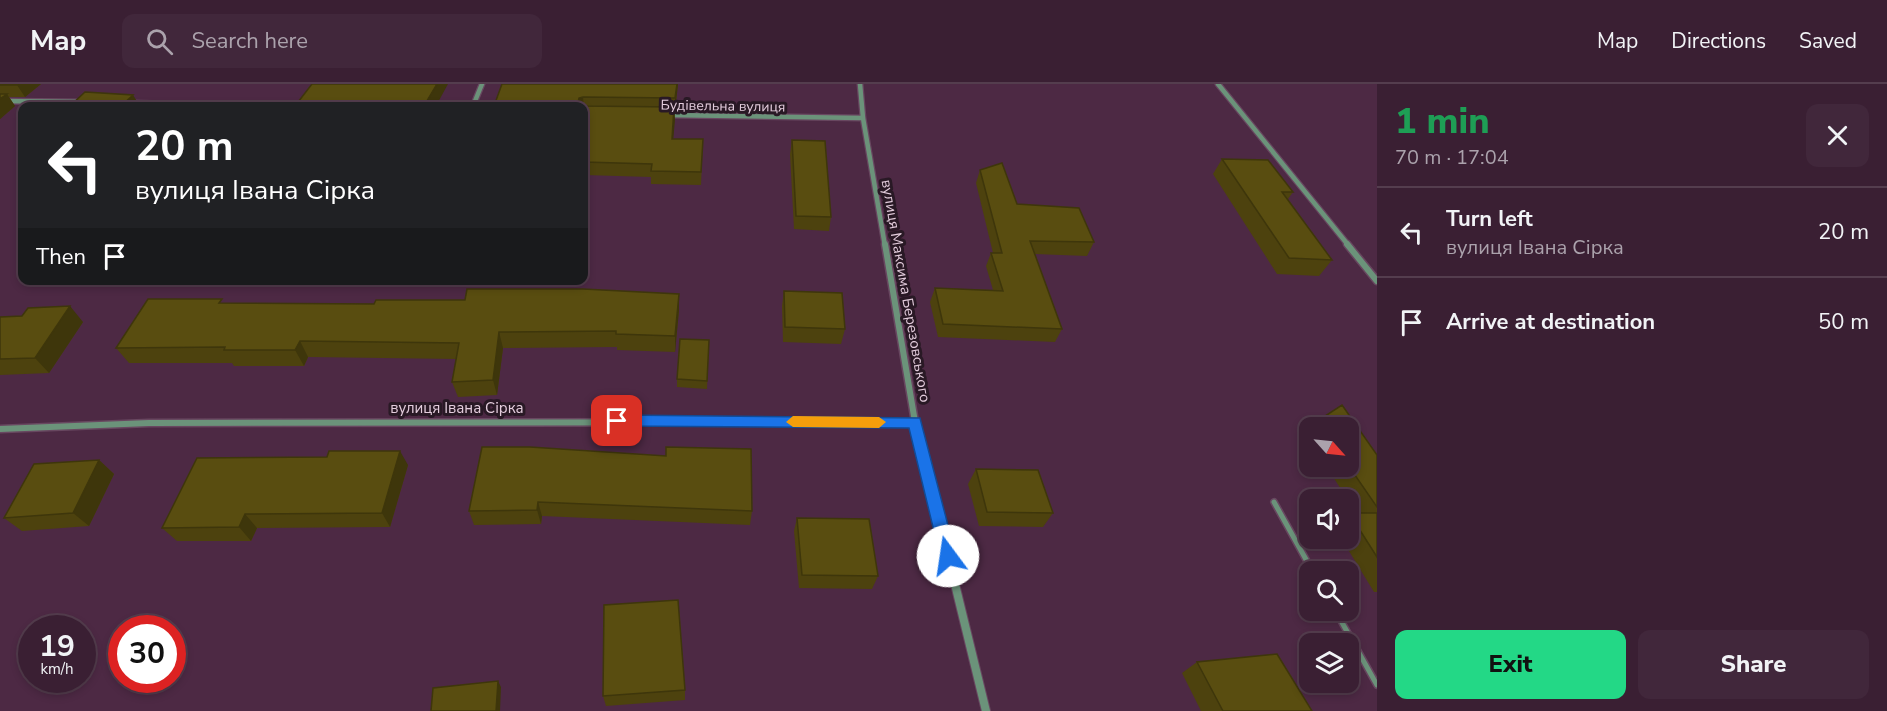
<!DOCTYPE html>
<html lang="en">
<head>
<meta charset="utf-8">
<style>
  body { margin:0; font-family:"Nunito Sans",sans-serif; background:#41273b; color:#f1f3f6; height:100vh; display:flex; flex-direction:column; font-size:22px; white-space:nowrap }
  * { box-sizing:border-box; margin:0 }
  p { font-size:20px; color:#aba2ac }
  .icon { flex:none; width:33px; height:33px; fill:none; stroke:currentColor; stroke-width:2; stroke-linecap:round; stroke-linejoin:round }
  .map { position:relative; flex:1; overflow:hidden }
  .sheet { display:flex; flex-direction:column; background:#3a1f33; width:510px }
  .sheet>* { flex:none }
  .hud { position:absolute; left:18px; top:18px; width:570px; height:183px; border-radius:12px; box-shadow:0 3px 9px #0003,0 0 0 2px #543d4e; background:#202124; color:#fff; overflow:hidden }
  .needle { width:39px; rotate:117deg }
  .controls { position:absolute; left:1299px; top:333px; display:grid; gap:12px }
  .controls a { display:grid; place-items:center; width:60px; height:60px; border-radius:12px; background:#3a1f33; box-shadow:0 3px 9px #0003,0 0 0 2px #543d4e; font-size:30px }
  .speed { position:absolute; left:18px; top:531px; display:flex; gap:12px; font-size:30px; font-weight:700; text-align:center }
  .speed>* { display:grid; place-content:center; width:78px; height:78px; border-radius:50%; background:#3a1f33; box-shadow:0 3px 9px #0003,0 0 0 2px #543d4e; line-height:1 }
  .speed small { font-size:15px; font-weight:400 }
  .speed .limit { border:9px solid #d22; background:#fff; color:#111 }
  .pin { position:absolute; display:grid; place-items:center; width:51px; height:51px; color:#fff; margin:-26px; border-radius:12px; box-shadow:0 3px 9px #0006 }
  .me { position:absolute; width:66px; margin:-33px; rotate:346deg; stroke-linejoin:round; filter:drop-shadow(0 0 4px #0008) }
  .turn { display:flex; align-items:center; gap:21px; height:126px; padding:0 18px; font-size:27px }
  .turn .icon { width:78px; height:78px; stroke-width:2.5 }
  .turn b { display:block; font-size:42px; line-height:51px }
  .then { display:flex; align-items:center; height:57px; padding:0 18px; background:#0003; gap:12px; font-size:22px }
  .round { display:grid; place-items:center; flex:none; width:63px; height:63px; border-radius:12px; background:#41273b }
  .headline { display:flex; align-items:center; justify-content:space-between; height:102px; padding:0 18px }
  h1 { font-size:36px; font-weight:800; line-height:45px; color:#1e9e55 }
  .action { display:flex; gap:12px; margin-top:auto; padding:12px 18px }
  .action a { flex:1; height:69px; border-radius:12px; background:#23d886; color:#111; font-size:24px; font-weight:800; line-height:69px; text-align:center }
  .action a+a { background:#41273b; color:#f1f3f6 }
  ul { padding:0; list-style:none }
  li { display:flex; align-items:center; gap:18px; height:90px; padding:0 18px; border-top:2px solid #543d4e }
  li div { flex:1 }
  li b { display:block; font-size:22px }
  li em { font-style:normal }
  header { display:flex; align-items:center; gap:36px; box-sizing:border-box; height:84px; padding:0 30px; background:#3a1f33; border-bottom:2px solid #543d4e }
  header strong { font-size:28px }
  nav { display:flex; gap:33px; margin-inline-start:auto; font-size:21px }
  .search { width:420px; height:54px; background:#41273b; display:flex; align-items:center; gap:15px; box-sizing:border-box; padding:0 21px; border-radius:12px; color:#aba2ac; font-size:22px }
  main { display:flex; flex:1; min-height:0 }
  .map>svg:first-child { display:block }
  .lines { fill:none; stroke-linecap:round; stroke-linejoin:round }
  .service-casing { stroke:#684760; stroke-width:8 }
  .minor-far2-casing { stroke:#684760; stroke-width:7 }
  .minor-far1-casing { stroke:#684760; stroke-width:9 }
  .minor-casing { stroke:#684760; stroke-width:10 }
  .service { stroke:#6b937a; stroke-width:5 }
  .minor-far2 { stroke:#6b937a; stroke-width:4.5 }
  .minor-far1 { stroke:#6b937a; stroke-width:6 }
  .minor { stroke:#6b937a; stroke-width:8 }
  .wall { fill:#4d420e }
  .shaded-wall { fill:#3e360b }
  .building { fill:#594d10; stroke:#3e360b; stroke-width:1.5 }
  .route { fill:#1a73e8; stroke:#114b97; stroke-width:1.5 }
  .slow { fill:#f59e0b }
  .labels { text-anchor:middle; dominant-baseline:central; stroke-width:6; stroke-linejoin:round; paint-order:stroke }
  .far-street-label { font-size:14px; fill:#e4cddd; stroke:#291925 }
  .street-label { font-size:15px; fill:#e4cddd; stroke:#291925 }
</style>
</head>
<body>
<header>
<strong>Map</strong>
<div class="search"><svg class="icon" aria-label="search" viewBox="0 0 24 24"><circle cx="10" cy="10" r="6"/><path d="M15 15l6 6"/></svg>Search here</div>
<nav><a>Map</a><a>Directions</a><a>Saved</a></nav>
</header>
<main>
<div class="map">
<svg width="1377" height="627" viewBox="0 0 1377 627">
  <rect width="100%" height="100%" fill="#4d2944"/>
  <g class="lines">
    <!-- service casing -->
    <g class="service-casing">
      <path id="service" d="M1274 418 1313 488
        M1335 526 1377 601"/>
    </g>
    <!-- minor-far2 casing -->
    <g class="minor-far2-casing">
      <path id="minor-far2" d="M860 0 863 34 885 162
        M1218 0 1349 162
        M0 17 81 18
        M130 19 265 22
        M473 22 482 0
        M668 31 863 34"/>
    </g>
    <!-- minor-far1 casing -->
    <g class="minor-far1-casing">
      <path id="minor-far1" d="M885 160 915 338 922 367
        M1347 160 1377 197
        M0 345 149 339 915 338"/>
    </g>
    <!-- minor casing -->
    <g class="minor-casing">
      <path id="minor" d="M922 365 986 627"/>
    </g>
    <!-- service -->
    <use href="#service" class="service"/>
    <!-- minor-far2 -->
    <use href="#minor-far2" class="minor-far2"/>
    <!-- minor-far1 -->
    <use href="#minor-far1" class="minor-far1"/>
    <!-- minor -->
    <use href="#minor" class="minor"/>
  </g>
  <!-- wall -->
  <path class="wall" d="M0 0H41L25 13H9L15 22 0 35Z
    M502 0H678L675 27 673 55H703L701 101 651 100V93L584 91V22Z
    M792 56 831 133 829 147 794 145 790 70Z
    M1222 75 1293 108 1288 115 1332 176 1319 192 1277 190 1213 90Z
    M980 86 1017 120 1094 158 1087 172 1035 170 1062 245 1055 258 938 253 930 218 935 204 993 206 986 182 991 169H993L976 99Z
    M784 207 845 245 841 260 783 258 782 222Z
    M679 210V226L675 268 617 266V263L503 264 497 311 458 313 452 298 457 275 308 273 304 282H234L232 279H129L116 264 224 219 374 220 465 216Z
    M22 232 83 238 49 289 0 291V233Z
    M709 256 707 305 677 303V295Z
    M1342 321 1377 371V508H1374L1341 454H1348V429H1356L1348 416 1326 382H1348V344H1311L1319 336Z
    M1310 345V356L1305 349Z
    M482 363 752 427 750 441 542 432 541 440 474 441 469 427Z
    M99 376 114 390 89 442 22 447 4 434Z
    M408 381 390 443 257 444 251 457H177L162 444Z
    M976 385 1053 429 1043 443 979 442 968 400Z
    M797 434 878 492 872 505 799 504 794 447Z
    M1197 578 1312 627H1201L1182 589Z
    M685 606V616L606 622 603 612Z"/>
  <!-- shaded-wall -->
  <path class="shaded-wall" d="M18 0H41L25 13 17 1Z
    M437 0H448L436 22H424Z
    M677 0H678L675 27V14Z
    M7 10 15 22 0 35V15Z
    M133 11 140 22H121Z
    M583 13 584 26 578 19 579 14Z
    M674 23 675 36 672 68V55Z
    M679 210V226L675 268V252Z
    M70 222 83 238 49 289 35 274Z
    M499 248 503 264 497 311 493 296Z
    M300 257 308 273 304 282 295 266Z
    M400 367 408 381 390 443 382 429Z
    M99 376 114 390 89 442 73 429Z
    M538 418 542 432 541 440 537 426Z
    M245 430 257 444 251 457 239 443Z
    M498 597 501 603 500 627H496Z"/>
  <!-- building -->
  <path class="building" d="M0 0H18L17 1H0Z
    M312 0H437L424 22H295Z
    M502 0H677L675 14 583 13 579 14 578 19 582 22 674 23 672 55H703L701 88 651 87 652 80 584 78V22H494Z
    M85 8 133 11 121 22H70Z
    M0 10H7L0 15Z
    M792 56 825 57 831 133 796 132Z
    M1222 75 1268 76 1293 108H1282L1332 176 1289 174Z
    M1002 79 1017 120 1079 124 1094 158 1030 157 1062 245 943 240 935 204 1003 207 991 169H1002L980 86Z
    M467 205H583L679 210 675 252 616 250V247L499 248 493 296 452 298 459 259 300 257 295 266H224L225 263 116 264 148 215H222L219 219 374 220 376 216H465Z
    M784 207 842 209 845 245 785 243Z
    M70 222 35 274 0 275V233L22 232 28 224Z
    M680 255 709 256 707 297 677 295Z
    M1342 321 1377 371V423L1348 381V344H1324L1319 336Z
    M482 363H530L666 372V363L751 365 752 427 538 418 537 426 469 427Z
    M329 367H400L382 429 245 430 239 443 162 444 197 374 327 373Z
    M99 376 73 429 4 434 34 380Z
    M976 385 1038 386 1053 429 987 428Z
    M1349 429H1377V473Z
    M797 434 869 435 878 492 802 491Z
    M678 516 685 606 603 612 604 521Z
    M1277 570 1312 627H1223L1197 578Z
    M498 597 496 627H431L433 604Z"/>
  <!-- route -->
  <path class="route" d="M617 331 920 334 956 472 954 477 948 479 942 477 940 472 909 344 617 342 610 337Z"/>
  <!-- slow -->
  <path class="slow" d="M793 332 879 333 886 338 879 344 793 343 786 338Z"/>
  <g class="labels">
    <!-- far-street labels -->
    <g class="far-street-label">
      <text transform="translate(723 22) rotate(1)">Будівельна вулиця</text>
    </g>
    <!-- street labels -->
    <g class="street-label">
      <text transform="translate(906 207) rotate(80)">вулиця Максима Березовського</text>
      <text x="457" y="324">вулиця Івана Сірка</text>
    </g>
  </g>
</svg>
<div class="controls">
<a><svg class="needle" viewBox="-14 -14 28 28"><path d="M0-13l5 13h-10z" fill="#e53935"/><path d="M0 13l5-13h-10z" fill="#aba2ac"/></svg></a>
<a><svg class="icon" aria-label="sound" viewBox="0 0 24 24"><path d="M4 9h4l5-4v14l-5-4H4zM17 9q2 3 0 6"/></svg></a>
<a><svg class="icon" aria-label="search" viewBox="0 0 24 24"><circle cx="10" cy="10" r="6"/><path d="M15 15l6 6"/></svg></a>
<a><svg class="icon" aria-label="layers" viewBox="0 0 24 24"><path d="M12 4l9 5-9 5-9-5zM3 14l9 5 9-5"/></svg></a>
</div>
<div class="speed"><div>19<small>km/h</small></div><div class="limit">30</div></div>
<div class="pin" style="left:617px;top:337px;background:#d93025"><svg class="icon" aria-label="arrive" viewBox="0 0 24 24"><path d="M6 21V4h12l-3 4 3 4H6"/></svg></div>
<svg class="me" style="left:948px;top:472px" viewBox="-20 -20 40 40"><circle r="19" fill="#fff"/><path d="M0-13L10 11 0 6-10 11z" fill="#1a73e8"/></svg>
<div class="hud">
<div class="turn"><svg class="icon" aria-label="left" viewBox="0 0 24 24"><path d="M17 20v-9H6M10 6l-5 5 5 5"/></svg><div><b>20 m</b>вулиця Івана Сірка</div></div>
<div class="then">Then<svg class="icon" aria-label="arrive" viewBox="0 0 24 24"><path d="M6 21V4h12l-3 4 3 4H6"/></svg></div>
</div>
</div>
<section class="sheet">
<div class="headline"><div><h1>1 min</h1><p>70 m · 17:04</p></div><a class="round"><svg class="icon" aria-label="close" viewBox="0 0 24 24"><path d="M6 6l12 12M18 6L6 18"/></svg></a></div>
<ul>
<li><svg class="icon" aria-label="left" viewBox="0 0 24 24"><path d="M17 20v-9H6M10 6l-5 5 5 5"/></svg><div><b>Turn left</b><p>вулиця Івана Сірка</p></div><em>20 m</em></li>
<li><svg class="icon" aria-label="arrive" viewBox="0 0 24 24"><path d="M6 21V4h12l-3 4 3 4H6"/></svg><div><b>Arrive at destination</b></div><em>50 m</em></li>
</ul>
<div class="action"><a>Exit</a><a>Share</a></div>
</section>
</main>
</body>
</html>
